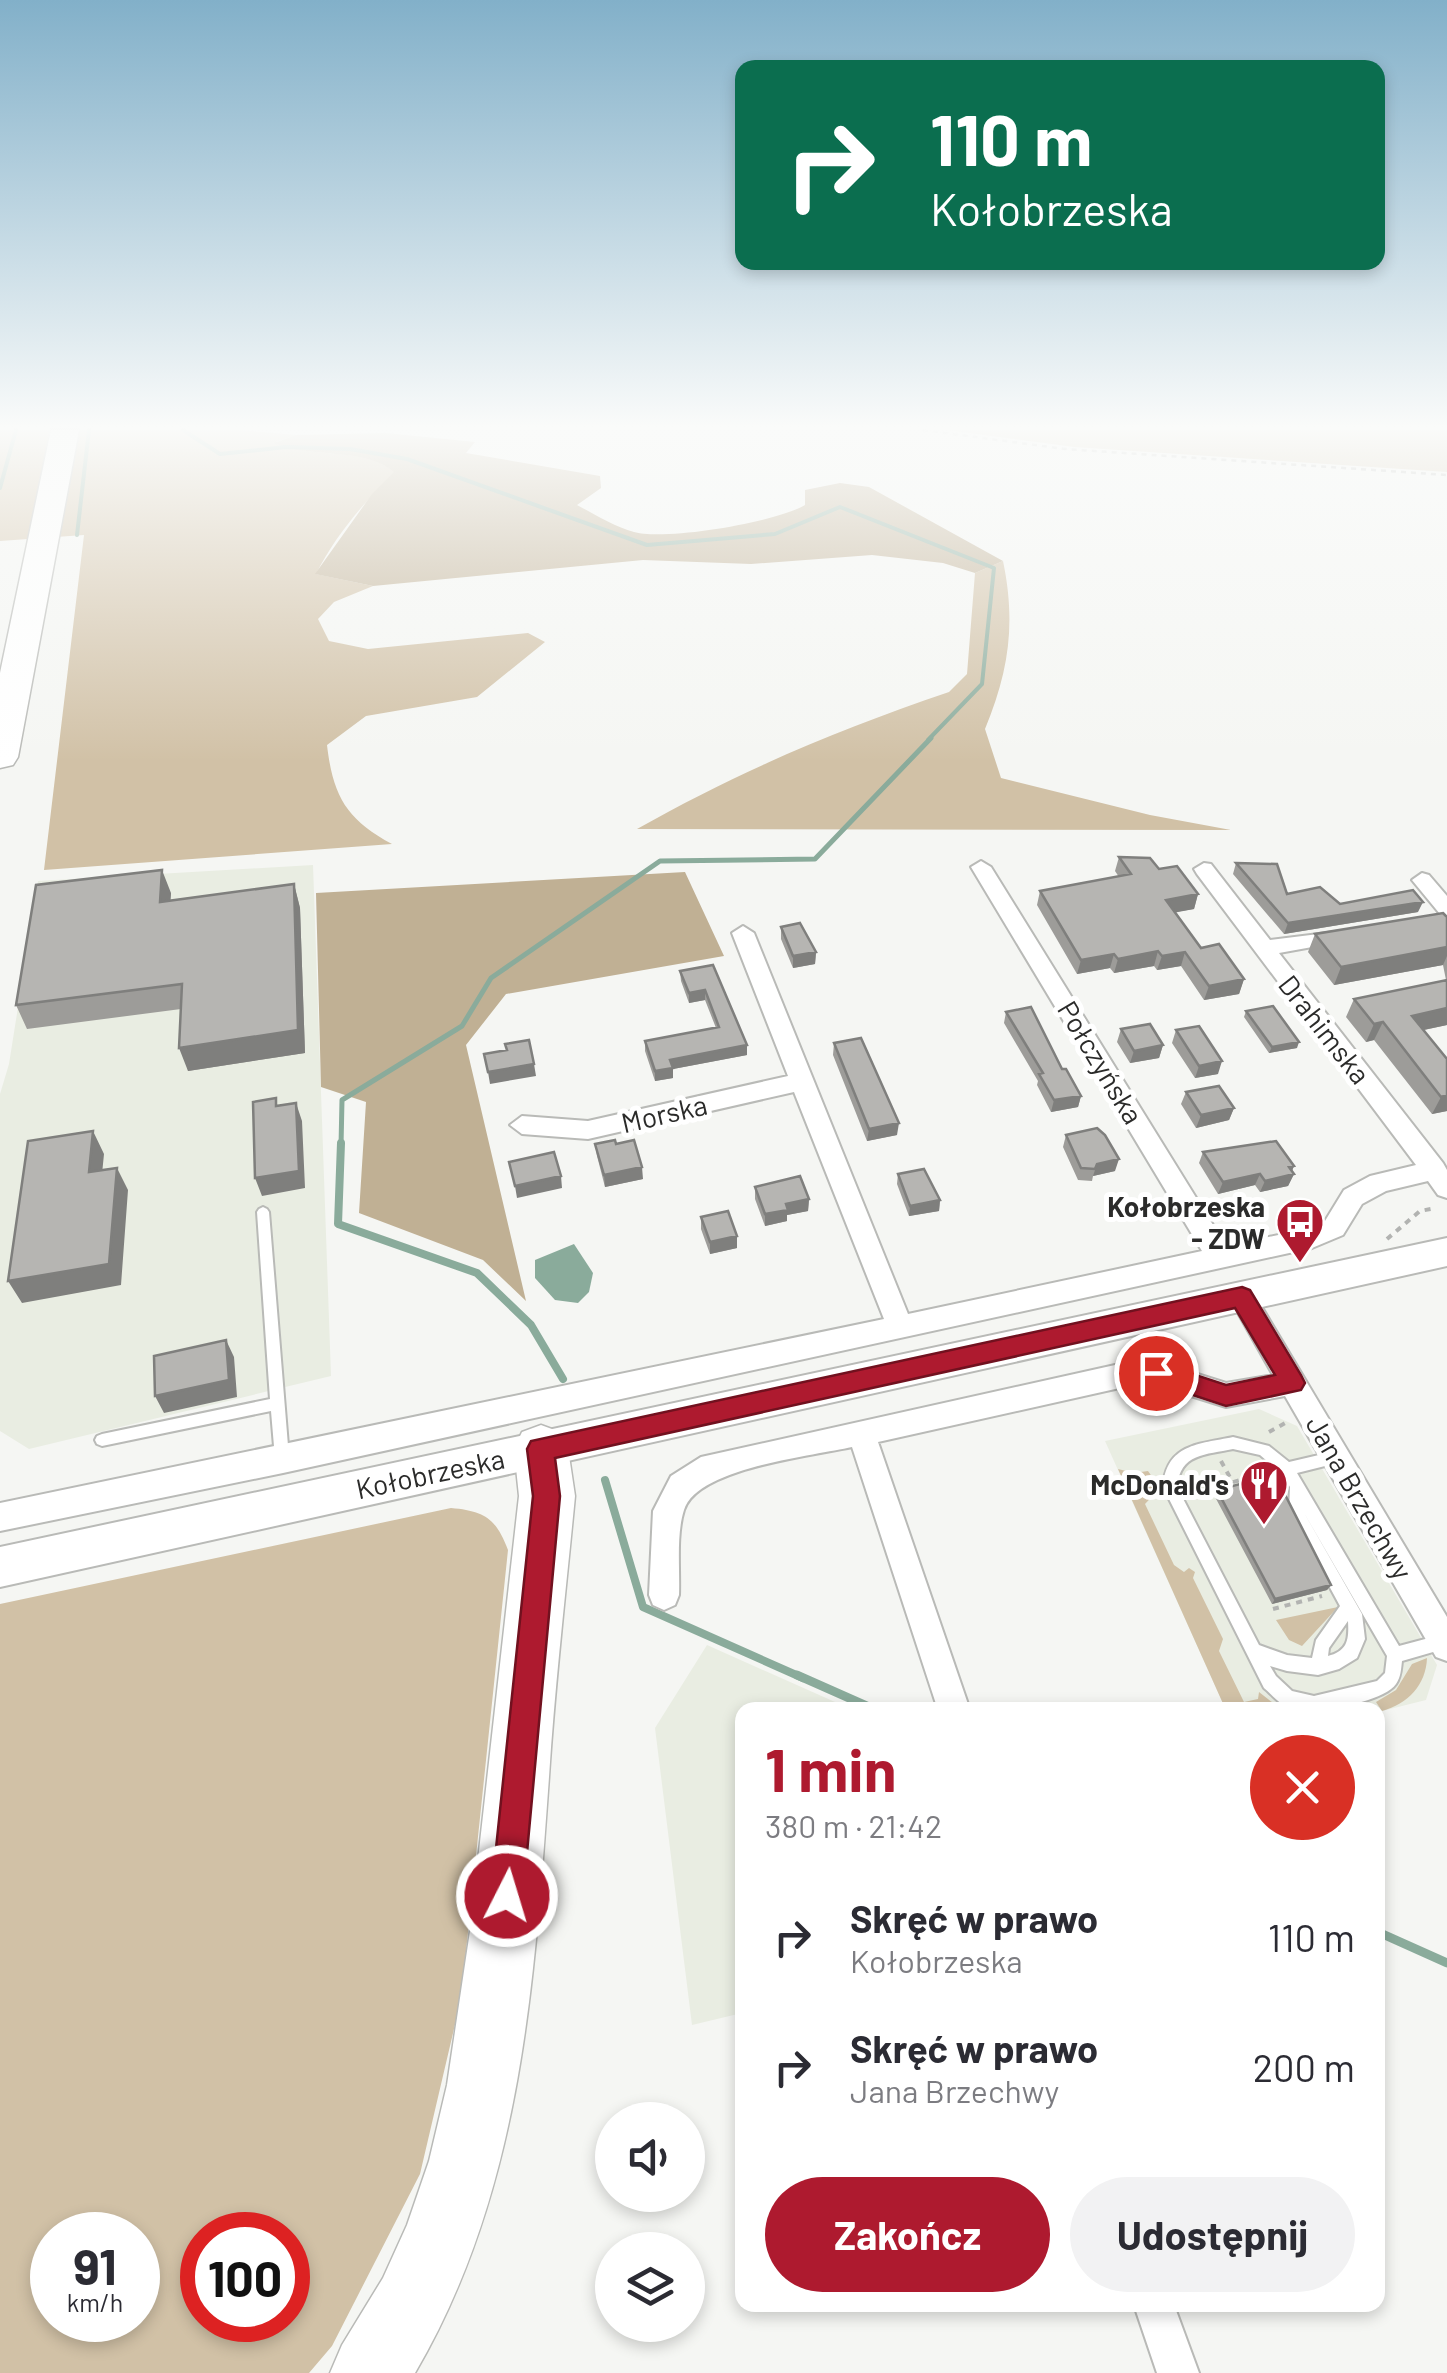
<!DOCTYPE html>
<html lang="pl">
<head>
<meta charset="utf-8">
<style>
  body { margin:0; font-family:Barlow,sans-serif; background:#f2f2f3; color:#2b2b33; height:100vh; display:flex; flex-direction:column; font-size:38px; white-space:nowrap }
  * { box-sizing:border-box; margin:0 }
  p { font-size:32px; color:#7c7c81 }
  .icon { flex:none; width:55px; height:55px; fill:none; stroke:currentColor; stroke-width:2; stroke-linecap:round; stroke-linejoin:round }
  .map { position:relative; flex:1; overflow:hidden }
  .panel { position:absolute; left:735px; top:1702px; width:650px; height:610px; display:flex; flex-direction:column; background:#fff; border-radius:20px; box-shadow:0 5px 15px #0003 }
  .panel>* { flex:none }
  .guide { position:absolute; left:735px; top:60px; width:650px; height:210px; border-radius:20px; box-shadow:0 5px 15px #0003; background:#0b6e4f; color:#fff; overflow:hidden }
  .buttons { position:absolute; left:595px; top:2102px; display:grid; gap:20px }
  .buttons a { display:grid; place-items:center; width:110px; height:110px; border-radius:50%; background:#fff; box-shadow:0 5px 15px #0003; font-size:50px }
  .speed { position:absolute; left:30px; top:2212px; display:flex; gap:20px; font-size:50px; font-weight:700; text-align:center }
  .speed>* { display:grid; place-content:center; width:130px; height:130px; border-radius:50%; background:#fff; box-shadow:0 5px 15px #0003; line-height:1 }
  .speed small { font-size:25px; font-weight:400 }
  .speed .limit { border:15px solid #d22; background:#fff; color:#111 }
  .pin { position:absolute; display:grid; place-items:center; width:85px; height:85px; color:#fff; margin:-42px; border:5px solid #fff; border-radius:50%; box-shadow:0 2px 10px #0007 }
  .me { position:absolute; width:110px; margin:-55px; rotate:5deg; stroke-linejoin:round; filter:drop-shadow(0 0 8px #0008) }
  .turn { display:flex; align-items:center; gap:35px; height:210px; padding:0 30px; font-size:45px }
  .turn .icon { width:130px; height:130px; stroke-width:2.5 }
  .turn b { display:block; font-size:70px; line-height:85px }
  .round { display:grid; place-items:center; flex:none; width:105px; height:105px; border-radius:52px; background:#f2f2f3 }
  .head { display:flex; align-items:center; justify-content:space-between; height:170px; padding:0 30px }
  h1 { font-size:60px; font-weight:700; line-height:75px; color:#ae1a2f }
  .button { display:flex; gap:20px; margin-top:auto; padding:20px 30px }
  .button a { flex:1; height:115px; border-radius:60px; background:#ae1a2f; color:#fff; font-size:40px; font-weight:700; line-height:115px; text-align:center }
  .button a+a { background:#f2f2f3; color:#2b2b33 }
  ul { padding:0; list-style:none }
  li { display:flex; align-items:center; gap:30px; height:130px; padding:0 30px }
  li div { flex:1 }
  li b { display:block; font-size:38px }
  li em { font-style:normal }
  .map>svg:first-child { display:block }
  .built { fill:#e9ede2 }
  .green { fill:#d1c1a6; fill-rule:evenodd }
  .forest { fill:#c0b094 }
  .water { fill:#8aab9b }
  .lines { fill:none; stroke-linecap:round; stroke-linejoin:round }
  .stream-far3 { stroke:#8aab9b; stroke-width:4 }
  .stream-far2 { stroke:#8aab9b; stroke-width:5 }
  .stream-far1 { stroke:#8aab9b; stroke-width:8 }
  .stream { stroke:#8aab9b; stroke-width:9 }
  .lane-casing { stroke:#b9bab7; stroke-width:4 }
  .street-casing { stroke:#b9bab7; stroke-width:4 }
  .secondary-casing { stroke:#b9bab7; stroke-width:4 }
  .highway-casing { stroke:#b9bab7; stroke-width:3 }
  .path-far1 { stroke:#b2b3b1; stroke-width:2.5; stroke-dasharray:5 5; stroke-linecap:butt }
  .path { stroke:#b2b3b1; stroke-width:4; stroke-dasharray:6 6; stroke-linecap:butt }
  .lane { fill:#fff; fill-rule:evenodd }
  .street { fill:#fff; fill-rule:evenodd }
  .secondary { fill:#fff; fill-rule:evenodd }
  .highway { fill:#fff; fill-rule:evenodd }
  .wall { fill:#9d9c99 }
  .shaded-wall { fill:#7f7f7d }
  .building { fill:#b6b5b2; stroke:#7f7f7d; stroke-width:2.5 }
  .route { fill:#ae1a2f; stroke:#71111f; stroke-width:2.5 }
  .labels { text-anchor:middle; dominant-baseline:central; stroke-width:10; stroke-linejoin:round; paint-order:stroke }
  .street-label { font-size:28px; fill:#2b2b2a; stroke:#fff }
  .poi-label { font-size:28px; font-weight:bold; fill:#2b2b2a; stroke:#fff; text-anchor:end }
</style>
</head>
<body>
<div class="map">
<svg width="1447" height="2373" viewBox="0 0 1447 2373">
  <rect width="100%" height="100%" fill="#f5f6f3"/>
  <!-- built -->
  <path class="built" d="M313 865 331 1376 29 1449 0 1431V1094L9 1064 38 881Z
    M1259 1409 1297 1426 1437 1665 1426 1700 1378 1712 1226 1710 1105 1441Z
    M707 1645 853 1710H742V2013L692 2025 655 1728Z"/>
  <!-- green -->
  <path class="green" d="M0 430H240L296 435 276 442C313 460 364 446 395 472 364 502 335 536 316 574L373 586 334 602 318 619 329 641 368 649 528 633 545 642 477 697 366 716 327 745C333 796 346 819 392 844L44 870 84 535 0 541Z
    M947 430H1447V472L1074 447Z
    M1003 561C1016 623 1009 671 985 729L1001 778 1150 815 1231 830 637 829C740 771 837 730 949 692L967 674 975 573Z
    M1118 1469 1134 1473 1148 1471 1160 1488 1145 1504 1174 1565 1184 1572 1189 1568 1195 1572 1193 1578 1223 1639 1219 1651 1244 1702 1258 1699 1259 1692 1282 1710 1225 1708Z
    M451 1508C484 1511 496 1518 508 1550L461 1999 420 2174 332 2346 309 2373H0V1604ZM52 2235H138V2320H52ZM202 2235H288V2320H202Z
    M1338 1607 1302 1646 1289 1640 1276 1620Z
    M1427 1658C1426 1685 1408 1704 1382 1711L1376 1702 1396 1690 1412 1664Z"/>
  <!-- forest -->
  <path class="forest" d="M386 433 475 442 466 453 600 476 601 488 577 505C594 514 615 527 634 532 665 541 777 522 805 505V490L840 483 869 487 1003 561 975 573 943 563 872 555 751 564 643 560 373 586 315 574 372 494 394 472C366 447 311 459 274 443L296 435Z
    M685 872 724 956 506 994 466 1045 526 1301 483 1260 359 1213 366 1102 321 1087 316 893Z"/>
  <!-- water -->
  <path class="water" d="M574 1244 593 1273 589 1292 578 1303 555 1300 535 1278V1260Z"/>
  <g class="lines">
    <!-- stream-far3 -->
    <path class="stream-far3" d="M183 430 220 454 286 447 350 449 407 459 647 545 775 534 840 507 994 568 982 684 928 740
      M0 488 16 430
      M77 535 89 430"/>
    <!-- stream-far2 -->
    <path class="stream-far2" d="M341 1146 342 1100 462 1026 491 978 660 861 815 859 931 738"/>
    <!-- stream-far1 -->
    <path class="stream-far1" d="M341 1143 338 1224 477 1273 531 1325 563 1379
      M605 1480 643 1607 803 1678"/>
    <!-- stream -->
    <path class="stream" d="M797 1675 876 1710
      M1378 1932 1447 1963"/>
    <!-- lane casing -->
    <g class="lane-casing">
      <path id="lane" d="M263 1207 267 1209 269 1212 289 1458 287 1463 282 1464 277 1463 275 1458 271 1411 102 1446 97 1444 95 1440 97 1436 102 1434 270 1399 257 1212 259 1209Z
        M1233 1437 1269 1446 1289 1462 1336 1451 1341 1452 1343 1457 1341 1462 1297 1473 1399 1646 1444 1634 1447 1636V1648L1402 1661C1401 1669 1401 1677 1396 1684 1382 1704 1304 1717 1282 1704 1276 1700 1270 1693 1264 1688L1163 1487C1166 1444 1199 1444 1233 1437ZM1233 1449 1260 1455 1282 1474 1290 1487 1289 1512 1340 1606 1316 1640 1312 1658 1287 1655 1259 1645 1177 1487C1180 1453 1206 1455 1233 1449ZM1303 1511 1387 1656 1385 1673 1377 1681 1314 1696 1292 1691 1276 1676 1270 1666 1287 1671 1318 1675 1339 1669 1357 1658 1365 1639 1362 1614ZM1348 1621C1349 1639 1348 1651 1328 1656L1329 1648Z"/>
    </g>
    <!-- street casing -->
    <g class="street-casing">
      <path id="street" d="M981 861 991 867 1226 1246 1307 1229 1325 1221 1344 1190 1370 1176 1416 1165 1197 874 1194 869 1204 863 1211 864 1270 940 1351 930 1354 935 1351 940 1279 953 1443 1163 1447 1170V1198L1438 1195 1428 1181 1386 1191 1362 1204 1343 1235 1312 1248 283 1473 0 1531V1503L884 1319 794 1092 588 1139 522 1134 510 1125 522 1116 588 1121 788 1076 732 933 743 926 754 933 908 1314 1202 1251 971 867Z
        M1422 873 1429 875 1447 896V916L1440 914 1412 880Z
        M1242 1286 1251 1289 1447 1617V1661L1436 1657 1285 1396 1226 1407 1156 1385H1133L878 1442 970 1710H938L852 1447C812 1456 697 1468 684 1510 676 1535 680 1569 679 1595L675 1605 664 1610 653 1605 649 1595 653 1511 671 1476 701 1457 1133 1361H1156L1226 1383 1273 1375 1229 1297 1233 1289Z
        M1134 2305H1174L1199 2373H1157Z"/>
    </g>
    <!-- secondary casing -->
    <g class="secondary-casing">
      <path id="secondary" d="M1447 1238V1266L0 1587V1547Z"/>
    </g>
    <!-- highway casing -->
    <g class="highway-casing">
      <path id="highway" d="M51 430H79L18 757 13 765 0 768V673Z
        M541 1425 560 1432 568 1449 575 1496C566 1590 555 1683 549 1777 534 1984 522 2190 415 2373H330L342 2345 383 2278 407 2225 429 2161 447 2085 470 1931 519 1496 514 1449 522 1432Z"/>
    </g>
    <!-- path-far1 -->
    <path class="path-far1" d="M923 430 1065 449 1447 475"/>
    <!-- path -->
    <path class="path" d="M1387 1239 1420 1211 1436 1208
      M1269 1432 1287 1422
      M1221 1461 1233 1483
      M1210 1489 1264 1473
      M1273 1609 1322 1596"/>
    <!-- lane -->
    <use href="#lane" class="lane"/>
    <!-- street -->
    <use href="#street" class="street"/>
    <!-- secondary -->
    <use href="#secondary" class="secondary"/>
    <!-- highway -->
    <use href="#highway" class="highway"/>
  </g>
  <!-- wall -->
  <path class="wall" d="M1119 857 1159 869 1198 894 1194 909 1175 912 1201 948 1244 979 1239 994 1204 1000 1181 966 1157 970 1154 966 1114 973 1110 968 1077 974 1037 905 1040 891 1119 877 1115 871Z
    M1236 863 1287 894 1340 904 1418 912 1284 934 1233 874Z
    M294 884 300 908 305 1053 188 1071 181 1009 27 1029 16 1005 171 893 170 900Z
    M1447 917V1025L1424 1030 1447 1111 1432 1114 1374 1040 1366 1042 1346 1017 1354 999 1446 980 1443 965 1334 985 1308 952 1315 934Z
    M781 927 816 952 815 964 793 968 781 939Z
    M713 965 747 1055 673 1069V1078L655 1081 645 1051V1041L716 1028 705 1000 689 1003 681 981 680 971Z
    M1246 1011 1297 1048 1269 1053 1244 1017Z
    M1006 1012 1062 1069 1081 1096 1078 1107 1051 1112 1037 1085 1038 1081 1004 1023Z
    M1121 1029 1163 1045 1159 1058 1130 1063 1117 1042Z
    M1176 1030 1218 1074 1195 1078 1172 1043Z
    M834 1043 897 1135 867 1141 833 1055Z
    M1186 1092 1234 1108 1229 1120 1196 1128 1181 1104Z
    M1066 1135 1115 1171 1093 1176 1092 1181 1078 1180 1063 1147Z
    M595 1144H616L643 1179 605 1187 597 1156Z
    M1203 1152 1294 1166 1292 1171 1294 1174 1288 1186 1260 1192 1255 1185 1218 1194 1199 1163Z
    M898 1174 940 1200 939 1211 909 1216 897 1184Z
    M755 1187 809 1199 808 1211 787 1215V1221L765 1226 755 1199Z
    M701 1217 737 1248 710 1254 701 1229Z
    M1217 1490 1331 1585 1327 1590 1272 1604 1214 1495Z"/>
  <!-- shaded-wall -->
  <path class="shaded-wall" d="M162 870 171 893 169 925 160 902Z
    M294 884 300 908 305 1053 188 1071 179 1048Z
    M1198 894 1194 909 1162 915 1166 900Z
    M1423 902 1418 912 1284 934 1288 923Z
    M1447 947V956L1443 965 1334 985 1341 967Z
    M1158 951 1154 966 1114 973 1118 959Z
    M816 952 815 964 793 968V956Z
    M1185 952 1181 966 1157 970 1162 956Z
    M1114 954 1110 968 1077 974 1081 960Z
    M1244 979 1239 994 1204 1000 1209 986Z
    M705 990V1000L689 1003V993Z
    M1447 1008V1025L1404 1034 1412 1016Z
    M1383 1022 1374 1040 1366 1042 1374 1024Z
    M1299 1042 1297 1048 1269 1053 1272 1047Z
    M747 1045V1055L673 1069V1078L655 1081V1071L670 1060Z
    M1163 1045 1159 1058 1130 1063 1134 1051Z
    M1222 1061 1218 1074 1195 1078 1199 1066Z
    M534 1064 536 1076 490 1084 488 1072Z
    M1447 1095V1111L1432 1114 1441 1097Z
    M1081 1096 1078 1107 1051 1112 1054 1100Z
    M296 1103 302 1121 305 1188 262 1196 255 1178Z
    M1234 1108 1229 1120 1196 1128 1201 1115Z
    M899 1123 897 1135 867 1141 869 1129Z
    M93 1131 104 1154 100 1194 89 1172Z
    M1119 1159 1115 1171 1093 1176 1097 1164Z
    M1294 1166 1290 1175 1294 1174 1288 1186 1260 1192 1265 1181Z
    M642 1167 643 1179 605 1187 604 1175Z
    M117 1168 128 1190 121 1285 22 1303 8 1281Z
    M1260 1174 1255 1185 1218 1194 1223 1182Z
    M561 1176 562 1188 517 1198 515 1186Z
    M809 1199 808 1211 787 1215V1221L765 1226V1214L786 1204Z
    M940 1200 939 1211 909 1216 910 1206Z
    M737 1236V1248L710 1254V1242Z
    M226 1340 234 1357 237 1397 164 1413 155 1396Z
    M1331 1585 1327 1590 1272 1604 1275 1599Z"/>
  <!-- building -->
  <path class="building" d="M1119 857 1150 858 1159 869 1177 866 1198 894 1166 900 1201 948 1219 944 1244 979 1209 986 1185 952 1162 956 1158 951 1118 959 1114 954 1081 960 1040 891 1131 874Z
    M1236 863 1277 864 1287 894 1320 887 1340 904 1413 890 1423 902 1288 923Z
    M162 870 160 902 294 884 298 1030 179 1048 182 984 16 1005 36 885Z
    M1443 913 1447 917V947L1341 967 1315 934Z
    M800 923 816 952 793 956 781 927Z
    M713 965 747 1045 670 1060 673 1068 655 1071 645 1041 719 1027 705 990 689 993 680 971Z
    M1447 980V1008L1412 1016 1447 1059V1095L1441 1097 1383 1022 1374 1024 1354 999Z
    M1273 1006 1299 1042 1272 1047 1246 1011Z
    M1031 1007 1062 1069H1066L1081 1096 1054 1100 1039 1074 1043 1073 1006 1012Z
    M1150 1024 1163 1045 1134 1051 1121 1029Z
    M1199 1026 1222 1061 1199 1066 1176 1030Z
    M861 1038 899 1123 869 1129 834 1043Z
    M529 1040 534 1064 488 1072 484 1054 507 1050 505 1044Z
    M1219 1086 1234 1108 1201 1115 1186 1092Z
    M276 1098V1106L296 1103 299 1171 255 1178 253 1102Z
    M1097 1128 1105 1135 1119 1159 1097 1164 1095 1169 1081 1168 1066 1135Z
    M93 1131 89 1172 117 1168 109 1264 8 1281 28 1141Z
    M615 1140 616 1144 634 1140 642 1167 604 1175 595 1144Z
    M1276 1141 1294 1166 1289 1167 1294 1174 1265 1181 1260 1174 1223 1182 1203 1152Z
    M554 1152 561 1176 515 1186 509 1162Z
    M924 1169 940 1200 910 1206 898 1174Z
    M800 1176 809 1199 786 1204 788 1210 765 1214 755 1187Z
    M728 1211 737 1236 710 1242 701 1217Z
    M226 1340 229 1380 155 1396 154 1356Z
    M1275 1475 1331 1585 1275 1599 1217 1490Z"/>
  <!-- sky -->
  <linearGradient id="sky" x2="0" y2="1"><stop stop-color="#82b0c9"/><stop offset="0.56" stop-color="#fafbfa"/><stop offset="1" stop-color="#fafbfa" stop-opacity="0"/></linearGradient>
  <rect width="1447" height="762" fill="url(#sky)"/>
  <!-- route -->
  <path class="route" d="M1242 1287 1250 1290 1301 1375 1305 1383 1301 1390 1226 1406 1147 1380 1144 1373 1147 1365 1156 1362 1226 1385 1275 1375 1235 1308 555 1458 560 1496 523 1896 518 1907 507 1911 496 1907 491 1896 533 1496 527 1449 531 1441Z"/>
  <!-- icons -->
  <defs>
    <g id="bus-pin" transform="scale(2.5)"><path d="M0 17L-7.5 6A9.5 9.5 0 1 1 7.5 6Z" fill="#ae1a2f" stroke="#fff"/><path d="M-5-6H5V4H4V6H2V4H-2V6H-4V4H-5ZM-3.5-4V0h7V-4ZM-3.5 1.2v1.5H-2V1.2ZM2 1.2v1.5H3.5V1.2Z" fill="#fff"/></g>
    <g id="restaurant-pin" transform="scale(2.5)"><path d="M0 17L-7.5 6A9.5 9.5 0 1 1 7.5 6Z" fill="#ae1a2f" stroke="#fff"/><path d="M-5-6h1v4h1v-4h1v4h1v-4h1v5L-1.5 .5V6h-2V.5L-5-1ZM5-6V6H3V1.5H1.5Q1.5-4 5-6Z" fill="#fff"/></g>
  </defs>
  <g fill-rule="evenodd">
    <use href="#bus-pin" x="1300" y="1222"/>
    <use href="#restaurant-pin" x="1264" y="1484"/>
  </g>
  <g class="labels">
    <!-- street labels -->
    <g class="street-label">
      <text transform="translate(1325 1029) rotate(52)">Drahimska</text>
      <text transform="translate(1101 1062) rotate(59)">Połczyńska</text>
      <text transform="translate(664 1113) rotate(-13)">Morska</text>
      <text transform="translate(430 1473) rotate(-12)">Kołobrzeska</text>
      <text transform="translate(1360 1497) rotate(60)">Jana Brzechwy</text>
    </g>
    <!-- poi labels -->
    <g class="poi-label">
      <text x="1265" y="1206">Kołobrzeska<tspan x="1265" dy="32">- ZDW</tspan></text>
      <text x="1229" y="1484">McDonald's</text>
    </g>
  </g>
</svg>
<div class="buttons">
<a><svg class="icon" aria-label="sound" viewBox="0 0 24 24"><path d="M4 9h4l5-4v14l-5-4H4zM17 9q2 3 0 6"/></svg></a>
<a><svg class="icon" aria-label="layers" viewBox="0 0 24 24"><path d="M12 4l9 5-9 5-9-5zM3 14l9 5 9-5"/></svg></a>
</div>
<div class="speed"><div>91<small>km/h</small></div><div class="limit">100</div></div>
<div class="pin" style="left:1156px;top:1373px;background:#d93025"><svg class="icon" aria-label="arrive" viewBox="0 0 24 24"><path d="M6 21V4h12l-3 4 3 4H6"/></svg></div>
<svg class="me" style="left:507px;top:1896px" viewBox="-20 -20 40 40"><circle r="17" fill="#ae1a2f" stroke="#fff" stroke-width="3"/><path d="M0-11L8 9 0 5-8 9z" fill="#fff"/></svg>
<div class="guide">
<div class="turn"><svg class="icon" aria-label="right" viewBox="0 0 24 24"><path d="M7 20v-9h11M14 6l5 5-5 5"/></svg><div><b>110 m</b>Kołobrzeska</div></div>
</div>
<section class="panel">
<div class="head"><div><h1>1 min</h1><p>380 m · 21:42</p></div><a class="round" style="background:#d93025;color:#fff"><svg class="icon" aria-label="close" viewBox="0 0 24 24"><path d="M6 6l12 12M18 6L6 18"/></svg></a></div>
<ul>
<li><svg class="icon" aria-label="right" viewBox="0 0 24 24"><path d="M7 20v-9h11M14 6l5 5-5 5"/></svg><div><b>Skręć w prawo</b><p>Kołobrzeska</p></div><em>110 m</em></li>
<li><svg class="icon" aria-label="right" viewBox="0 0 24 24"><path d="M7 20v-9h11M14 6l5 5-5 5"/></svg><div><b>Skręć w prawo</b><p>Jana Brzechwy</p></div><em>200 m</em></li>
</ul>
<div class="button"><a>Zakończ</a><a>Udostępnij</a></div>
</section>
</div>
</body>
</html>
